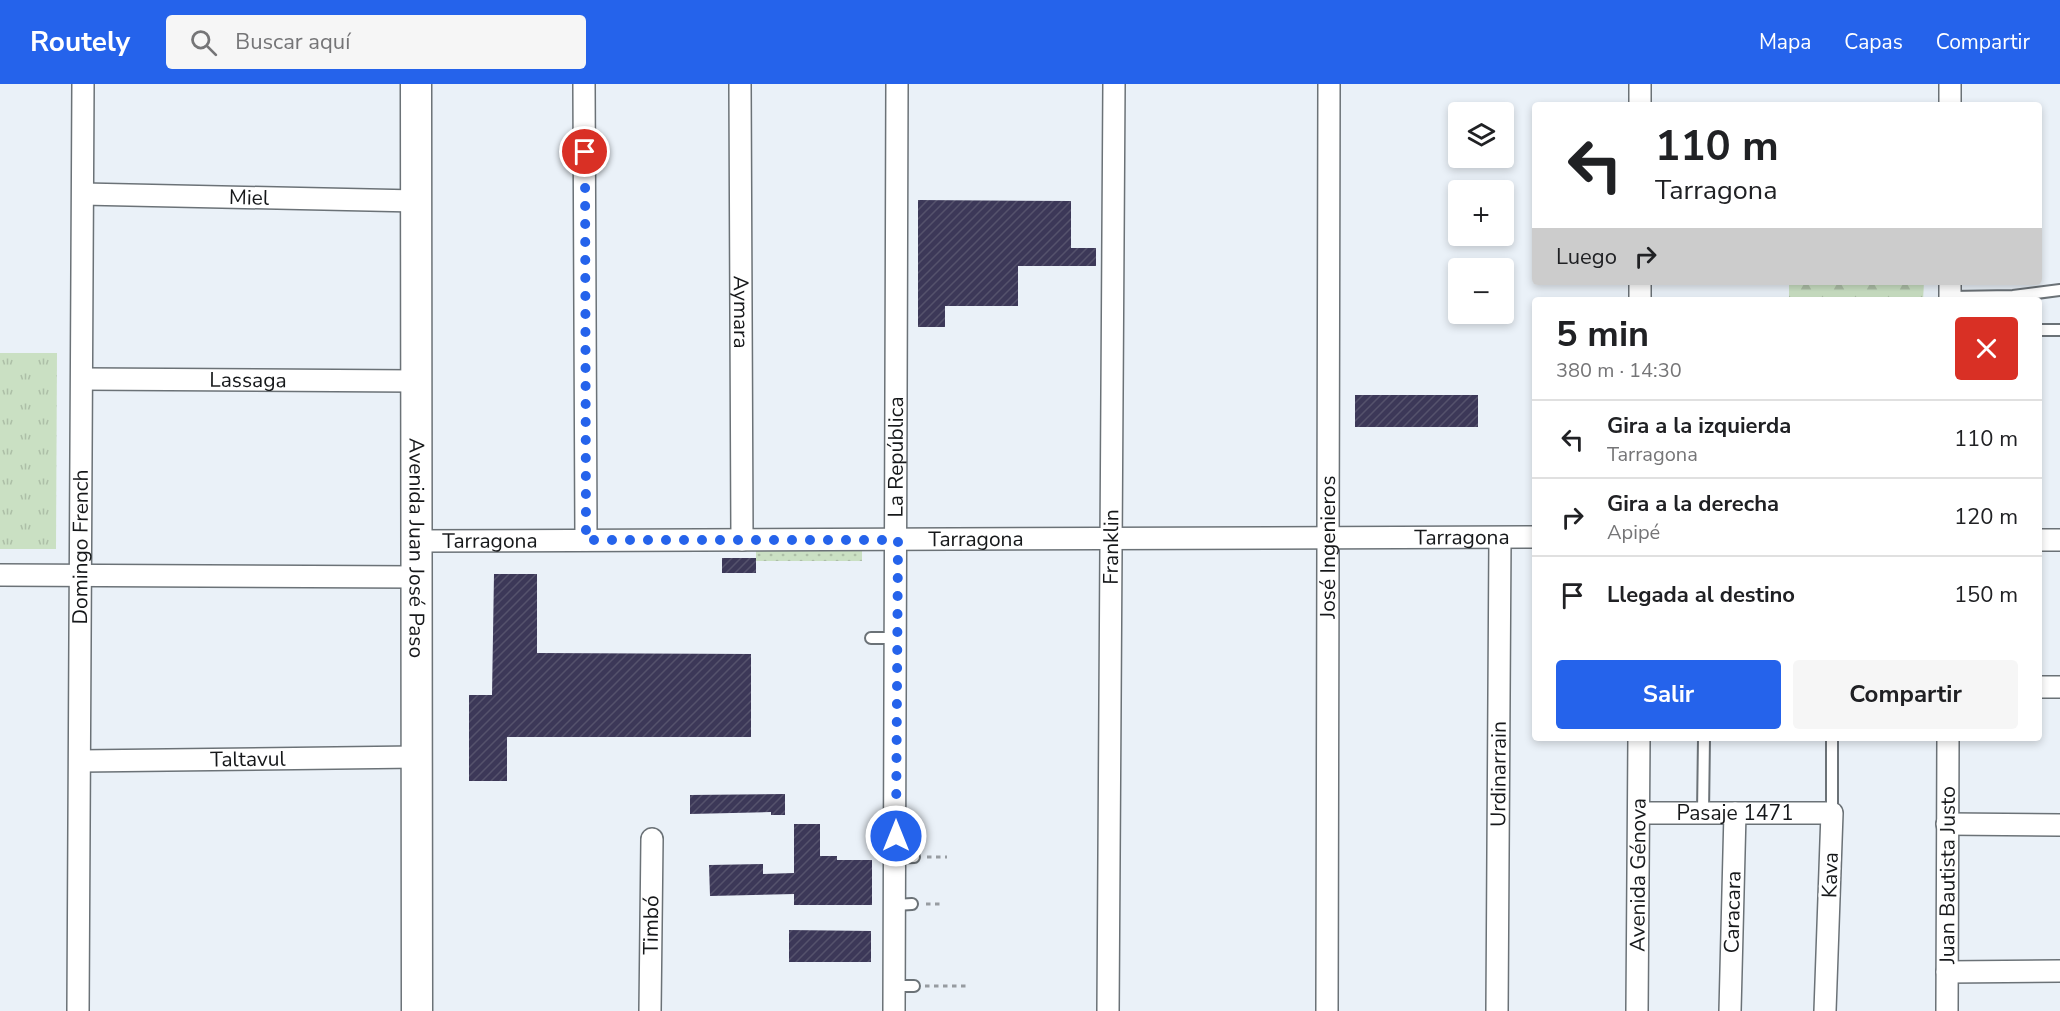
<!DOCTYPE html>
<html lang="es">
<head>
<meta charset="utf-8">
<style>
  body { margin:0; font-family:"Nunito Sans",sans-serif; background:#f6f6f6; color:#202124; height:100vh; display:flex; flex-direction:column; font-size:22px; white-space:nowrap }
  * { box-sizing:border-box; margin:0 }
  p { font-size:20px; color:#757577 }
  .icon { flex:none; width:33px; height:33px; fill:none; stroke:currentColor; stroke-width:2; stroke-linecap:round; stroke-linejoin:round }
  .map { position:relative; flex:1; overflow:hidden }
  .drawer { position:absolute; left:1532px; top:213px; width:510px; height:444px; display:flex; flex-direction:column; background:#fff; border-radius:6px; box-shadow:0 3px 9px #0003 }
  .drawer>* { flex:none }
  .banner { position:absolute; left:1532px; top:18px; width:510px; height:183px; border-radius:6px; box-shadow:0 3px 9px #0003; background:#fff; color:#202124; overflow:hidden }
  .controls { position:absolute; left:1448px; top:18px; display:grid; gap:12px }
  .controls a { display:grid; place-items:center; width:66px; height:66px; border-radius:6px; background:#fff; box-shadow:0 3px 9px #0003; font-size:30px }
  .pin { position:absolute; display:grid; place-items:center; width:51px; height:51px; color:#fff; margin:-26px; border:3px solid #fff; border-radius:50%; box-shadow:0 2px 6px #0007 }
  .me { position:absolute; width:66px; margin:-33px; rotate:0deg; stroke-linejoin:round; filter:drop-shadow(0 0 4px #0008) }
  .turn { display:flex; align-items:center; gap:21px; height:126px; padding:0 24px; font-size:27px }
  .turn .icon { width:78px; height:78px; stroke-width:2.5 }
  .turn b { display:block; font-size:42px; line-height:51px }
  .then { display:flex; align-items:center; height:57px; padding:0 24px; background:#0003; gap:12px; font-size:22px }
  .round { display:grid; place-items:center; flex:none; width:63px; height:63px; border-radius:6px; background:#f6f6f6 }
  .overview { display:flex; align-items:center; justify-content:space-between; height:102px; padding:0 24px }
  h1 { font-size:36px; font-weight:700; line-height:45px }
  .button { display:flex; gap:12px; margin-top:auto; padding:12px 24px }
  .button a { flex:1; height:69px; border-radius:6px; background:#2563eb; color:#fff; font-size:24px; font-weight:700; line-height:69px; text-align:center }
  .button a+a { background:#f6f6f6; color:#202124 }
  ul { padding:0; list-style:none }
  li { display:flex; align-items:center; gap:18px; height:78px; padding:0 24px; border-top:2px solid #e0e0e0 }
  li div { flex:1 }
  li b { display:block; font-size:22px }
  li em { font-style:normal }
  header { display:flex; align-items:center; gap:36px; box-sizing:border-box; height:84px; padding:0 30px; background:#2563eb; color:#fff }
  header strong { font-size:28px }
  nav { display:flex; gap:33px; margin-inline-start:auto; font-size:21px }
  .search { width:420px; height:54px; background:#f6f6f6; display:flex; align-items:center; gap:15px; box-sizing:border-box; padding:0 21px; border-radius:6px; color:#757577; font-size:22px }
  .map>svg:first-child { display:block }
  .grass { fill:url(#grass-tufts) }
  .forest { fill:url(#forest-firs) }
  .park { fill:url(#park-dots) }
  .building { fill:url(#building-hatch) }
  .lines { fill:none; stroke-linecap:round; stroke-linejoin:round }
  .lane-casing { stroke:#6b7277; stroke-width:14 }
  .street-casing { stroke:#6b7277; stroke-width:24 }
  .secondary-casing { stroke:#6b7277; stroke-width:33 }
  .path { stroke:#979ca1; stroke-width:3; stroke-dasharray:4.5 4.5; stroke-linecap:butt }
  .lane { stroke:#fff; stroke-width:10 }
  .street { stroke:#fff; stroke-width:21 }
  .secondary { stroke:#fff; stroke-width:30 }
  .route { stroke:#2563eb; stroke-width:10; stroke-dasharray:0 18 }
  .labels { text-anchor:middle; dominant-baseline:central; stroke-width:6; stroke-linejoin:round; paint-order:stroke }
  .street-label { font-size:21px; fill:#16181a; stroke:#fff }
</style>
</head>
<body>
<header>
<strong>Routely</strong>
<div class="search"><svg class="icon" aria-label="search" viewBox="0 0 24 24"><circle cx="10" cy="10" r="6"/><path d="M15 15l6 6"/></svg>Buscar aquí</div>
<nav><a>Mapa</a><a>Capas</a><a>Compartir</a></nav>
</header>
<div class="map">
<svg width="2060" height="927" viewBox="0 0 2060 927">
  <defs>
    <pattern id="grass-tufts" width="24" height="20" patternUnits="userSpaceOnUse" patternTransform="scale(1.5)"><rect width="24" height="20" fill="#cae0c3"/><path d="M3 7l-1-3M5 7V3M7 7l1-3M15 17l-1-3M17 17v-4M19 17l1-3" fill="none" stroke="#adbfa7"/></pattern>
    <pattern id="forest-firs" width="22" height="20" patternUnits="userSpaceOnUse" patternTransform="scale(1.5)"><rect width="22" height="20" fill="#cae0c3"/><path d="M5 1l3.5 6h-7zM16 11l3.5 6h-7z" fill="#adbfa7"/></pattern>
    <pattern id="park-dots" width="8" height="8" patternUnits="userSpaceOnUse" patternTransform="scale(1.5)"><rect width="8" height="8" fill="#cae0c3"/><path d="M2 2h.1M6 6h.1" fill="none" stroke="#adbfa7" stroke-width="1.8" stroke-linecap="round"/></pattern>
    <pattern id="building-hatch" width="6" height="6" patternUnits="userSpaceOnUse" patternTransform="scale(1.5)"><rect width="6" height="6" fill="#3c3858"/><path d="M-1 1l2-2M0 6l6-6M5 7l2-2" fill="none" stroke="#55526c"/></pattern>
  </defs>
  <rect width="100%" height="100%" fill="#eaf1f8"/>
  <!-- grass -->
  <path class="grass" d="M0 269H57L56 465H0Z"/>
  <!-- forest -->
  <path class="forest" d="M1789 198H1924L1923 216H1789Z"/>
  <!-- park -->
  <path class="park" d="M862 463V477H756V464Z"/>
  <!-- building -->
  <path class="building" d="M918 116 1071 117V164H1096V182H1018V222H945V243H918Z
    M1355 311H1478V343H1355Z
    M722 474H756V489H722Z
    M494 490H537V569L751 570V653H507V697H469V611H492Z
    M785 710V731H771V728L690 730V711Z
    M794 740H820V772H837V776H872V821H794V810L710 812 709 781 763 780V790L794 789Z
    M789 846 871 847V878H789Z"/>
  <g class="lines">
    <!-- lane casing -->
    <g class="lane-casing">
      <path id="lane" d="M1950 213 2013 212 2060 206
        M2038 246H2060
        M871 554H897
        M1703 729 1704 654
        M1832 729V654
        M895 774 914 773
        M895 821 912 820
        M895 902H914"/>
    </g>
    <!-- street casing -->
    <g class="street-casing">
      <g id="street">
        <path d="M584 0 586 456"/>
        <path id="s1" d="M740 0 742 456"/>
        <path d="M1640 21V0"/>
        <path d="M1950 21V0"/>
        <path id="s2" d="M83 110 416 117"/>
        <path d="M1640 216V198"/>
        <path d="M1950 216V198"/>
        <path id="s3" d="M82 295 416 297"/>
        <path d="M2038 456H2060"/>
        <path id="s4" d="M416 457 1534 453"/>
        <path d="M0 491 417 493"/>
        <path d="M2038 603H2060"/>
        <path id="s5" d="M80 677 417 673"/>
        <path id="s6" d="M1639 729H1832L1825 927"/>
        <path d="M1947 740 2060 741"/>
        <path d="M1947 888 2060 887"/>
        <path id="s7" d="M78 927 83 0"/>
        <path id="s8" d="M650 927 652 755"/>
        <path id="s9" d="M894 927 897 0"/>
        <path id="s10" d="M1108 927 1114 0"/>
        <path id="s11" d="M1327 927 1329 0"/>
        <path id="s12" d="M1497 927 1500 454"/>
        <path id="s13" d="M1637 927 1639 654"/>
        <path id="s14" d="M1730 927 1735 729"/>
        <path id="s15" d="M1947 927 1948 654"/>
      </g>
    </g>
    <!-- secondary casing -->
    <g class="secondary-casing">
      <g id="secondary">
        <path id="s16" d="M416 0 417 927"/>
      </g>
    </g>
    <!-- path -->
    <path class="path" d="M927 773H947
      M926 820H942
      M925 902H966"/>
    <!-- lane -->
    <use href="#lane" class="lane"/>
    <!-- street -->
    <use href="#street" class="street"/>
    <!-- secondary -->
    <use href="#secondary" class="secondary"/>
  </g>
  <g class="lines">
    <!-- route -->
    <path class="route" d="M585 68 586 456H898L896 752"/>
  </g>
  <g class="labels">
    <!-- street labels -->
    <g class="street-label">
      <text stroke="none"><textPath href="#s2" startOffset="166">Miel</textPath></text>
      <text stroke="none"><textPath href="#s1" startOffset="228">Aymara</textPath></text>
      <text stroke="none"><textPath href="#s3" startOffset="166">Lassaga</textPath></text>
      <text stroke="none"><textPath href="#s9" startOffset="554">La República</textPath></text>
      <text stroke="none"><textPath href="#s4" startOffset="1046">Tarragona</textPath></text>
      <text stroke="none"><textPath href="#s4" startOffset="560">Tarragona</textPath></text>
      <text stroke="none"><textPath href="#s4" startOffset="74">Tarragona</textPath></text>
      <text stroke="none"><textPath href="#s16" startOffset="464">Avenida Juan José Paso</textPath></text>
      <text stroke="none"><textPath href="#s7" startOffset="464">Domingo French</textPath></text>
      <text stroke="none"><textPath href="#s10" startOffset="464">Franklin</textPath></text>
      <text stroke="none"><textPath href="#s11" startOffset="464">José Ingenieros</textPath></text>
      <text stroke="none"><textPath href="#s5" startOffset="168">Taltavul</textPath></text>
      <text stroke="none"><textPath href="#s12" startOffset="237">Urdinarrain</textPath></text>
      <text stroke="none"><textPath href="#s6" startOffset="96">Pasaje 1471</textPath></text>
      <text stroke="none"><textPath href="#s15" startOffset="136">Juan Bautista Justo</textPath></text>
      <text stroke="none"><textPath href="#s13" startOffset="136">Avenida Génova</textPath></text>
      <text transform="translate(1830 791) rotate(-88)">Kava</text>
      <text stroke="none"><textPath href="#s14" startOffset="99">Caracara</textPath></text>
      <text stroke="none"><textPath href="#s8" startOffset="86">Timbó</textPath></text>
    </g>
  </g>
</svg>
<div class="controls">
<a><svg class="icon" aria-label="layers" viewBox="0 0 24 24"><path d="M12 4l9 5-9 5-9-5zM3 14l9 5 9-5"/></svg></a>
<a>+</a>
<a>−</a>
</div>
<div class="pin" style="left:585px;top:68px;background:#d93025"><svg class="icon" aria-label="arrive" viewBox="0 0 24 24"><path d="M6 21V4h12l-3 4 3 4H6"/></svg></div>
<svg class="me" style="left:896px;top:752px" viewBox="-20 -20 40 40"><circle r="17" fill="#2563eb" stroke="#fff" stroke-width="3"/><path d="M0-11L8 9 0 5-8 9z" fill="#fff"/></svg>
<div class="banner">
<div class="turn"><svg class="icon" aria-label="left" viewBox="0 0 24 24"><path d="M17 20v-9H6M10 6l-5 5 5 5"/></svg><div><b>110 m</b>Tarragona</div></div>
<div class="then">Luego<svg class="icon" aria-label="right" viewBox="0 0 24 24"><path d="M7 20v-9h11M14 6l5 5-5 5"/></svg></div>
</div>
<section class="drawer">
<div class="overview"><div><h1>5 min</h1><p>380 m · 14:30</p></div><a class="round" style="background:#d93025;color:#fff"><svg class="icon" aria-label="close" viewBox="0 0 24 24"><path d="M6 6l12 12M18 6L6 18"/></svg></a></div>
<ul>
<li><svg class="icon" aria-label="left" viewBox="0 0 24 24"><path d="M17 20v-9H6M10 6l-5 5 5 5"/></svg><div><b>Gira a la izquierda</b><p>Tarragona</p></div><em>110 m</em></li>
<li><svg class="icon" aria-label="right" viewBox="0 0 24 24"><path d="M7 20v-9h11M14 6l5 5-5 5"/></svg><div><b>Gira a la derecha</b><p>Apipé</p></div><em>120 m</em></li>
<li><svg class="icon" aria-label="arrive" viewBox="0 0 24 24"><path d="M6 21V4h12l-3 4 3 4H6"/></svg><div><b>Llegada al destino</b></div><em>150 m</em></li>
</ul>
<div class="button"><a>Salir</a><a>Compartir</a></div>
</section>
</div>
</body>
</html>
